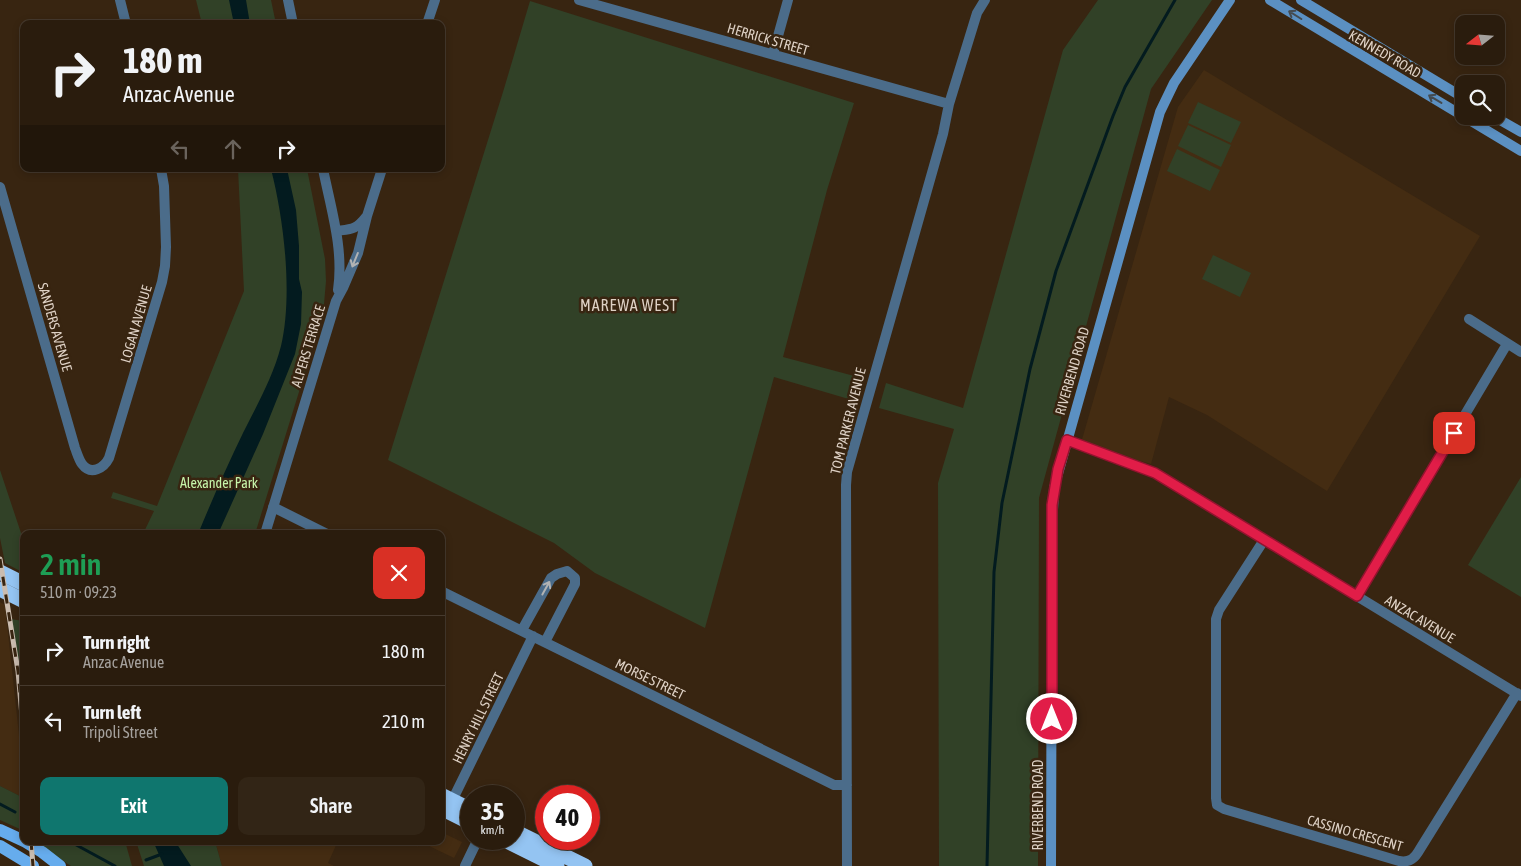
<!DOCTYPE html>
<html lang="en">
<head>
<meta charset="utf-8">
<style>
  body { margin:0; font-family:"Asap Condensed",sans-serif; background:#322516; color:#f1f3f6; height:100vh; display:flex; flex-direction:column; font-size:19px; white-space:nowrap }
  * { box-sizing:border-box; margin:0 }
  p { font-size:16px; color:#a5a19d }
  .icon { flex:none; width:28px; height:28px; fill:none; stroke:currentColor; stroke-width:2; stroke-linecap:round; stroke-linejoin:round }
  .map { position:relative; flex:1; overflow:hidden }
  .details { position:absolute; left:20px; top:530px; width:425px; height:315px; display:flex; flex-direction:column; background:#2a1c0d; border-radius:10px; box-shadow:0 2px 8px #0003,0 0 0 1px #463a2e }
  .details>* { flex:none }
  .guide { position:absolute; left:20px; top:20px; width:425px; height:152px; border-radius:10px; box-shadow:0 2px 8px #0003,0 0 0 1px #463a2e; background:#2a1c0d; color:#f1f3f6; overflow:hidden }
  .needle { width:32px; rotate:253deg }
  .buttons { position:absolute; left:1455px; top:15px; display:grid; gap:10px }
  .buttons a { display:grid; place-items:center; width:50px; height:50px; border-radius:10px; background:#2a1c0d; box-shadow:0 2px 8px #0003,0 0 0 1px #463a2e; font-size:25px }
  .speed { position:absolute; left:460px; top:785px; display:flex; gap:10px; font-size:25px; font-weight:700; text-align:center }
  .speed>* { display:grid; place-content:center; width:65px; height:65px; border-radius:50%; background:#2a1c0d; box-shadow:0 2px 8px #0003,0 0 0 1px #463a2e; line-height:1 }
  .speed small { font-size:12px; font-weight:400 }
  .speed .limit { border:8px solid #d22; background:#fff; color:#111 }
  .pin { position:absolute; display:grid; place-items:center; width:42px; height:42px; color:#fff; margin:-21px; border-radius:10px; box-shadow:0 2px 8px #0006 }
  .me { position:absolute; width:55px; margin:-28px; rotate:0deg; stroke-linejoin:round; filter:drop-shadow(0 0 4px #0008) }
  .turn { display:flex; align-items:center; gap:18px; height:105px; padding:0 20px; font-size:22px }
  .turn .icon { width:65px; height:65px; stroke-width:2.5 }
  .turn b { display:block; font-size:35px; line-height:42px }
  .lanes { display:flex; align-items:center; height:48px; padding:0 20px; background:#0003; justify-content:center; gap:25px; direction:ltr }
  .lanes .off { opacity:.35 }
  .round { display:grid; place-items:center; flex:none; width:52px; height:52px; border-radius:10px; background:#322516 }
  .overview { display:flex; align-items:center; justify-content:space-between; height:85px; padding:0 20px }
  h1 { font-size:30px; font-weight:600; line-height:38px; color:#1e9e55 }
  .button { display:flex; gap:10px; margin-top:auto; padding:10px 20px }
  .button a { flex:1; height:58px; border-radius:10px; background:#0f766e; color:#fff; font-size:20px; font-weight:600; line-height:58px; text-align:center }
  .button a+a { background:#322516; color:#f1f3f6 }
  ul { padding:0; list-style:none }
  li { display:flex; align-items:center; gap:15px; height:70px; padding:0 20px; border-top:1px solid #463a2e }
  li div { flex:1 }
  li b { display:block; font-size:19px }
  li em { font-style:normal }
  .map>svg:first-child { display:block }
  .built { fill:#442c12 }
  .green { fill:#314127 }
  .water { fill:#031b1f }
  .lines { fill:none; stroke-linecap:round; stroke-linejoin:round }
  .stream { stroke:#031b1f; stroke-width:3 }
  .street { stroke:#4b6c8a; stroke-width:10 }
  .secondary { stroke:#5b90c2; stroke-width:10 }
  .primary { stroke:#66aced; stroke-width:12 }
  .highway { stroke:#94c4f2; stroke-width:15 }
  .rail-casing { stroke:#cabcaf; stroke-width:5 }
  .rail { stroke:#382511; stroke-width:3; stroke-dasharray:9; stroke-linecap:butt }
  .oneway { stroke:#444a4f }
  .oneway2 { stroke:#b2b3b3 }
  .route-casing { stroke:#92132f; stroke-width:12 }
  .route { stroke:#e11d48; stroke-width:9 }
  .labels { text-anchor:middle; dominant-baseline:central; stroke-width:5; stroke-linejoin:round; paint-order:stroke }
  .street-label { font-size:14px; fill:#ded1c5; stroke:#382511 }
  .park-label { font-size:14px; fill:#c6f4aa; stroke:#382511 }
  .quarter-label { font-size:16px; letter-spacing:1px; fill:#ded1c5; stroke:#382511 }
</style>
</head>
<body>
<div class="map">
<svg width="1521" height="866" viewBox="0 0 1521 866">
  <rect width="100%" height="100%" fill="#382511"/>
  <!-- built -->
  <path class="built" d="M1204 70 1480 236 1327 491 1207 415 1169 397 1151 464 1085 446 1081 443 1178 107Z
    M0 602 5 605 24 782V798L0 786Z
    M441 832 462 842 454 858 423 843 417 847 420 841H441Z
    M215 841H338L328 863 334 866H222Z"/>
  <!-- green -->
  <path class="green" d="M196 0H271L276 24H202Z
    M1098 0H1212L1151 89 1039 498 1038 866H939L938 483 954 429 879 408 886 383 963 408 1063 50Z
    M530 1 854 103 827 190 783 357 858 377 852 400 774 377 705 628 595 573 554 543 388 460 503 92Z
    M1198 102 1241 122 1231 143 1188 123Z
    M1188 125 1231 145 1221 167 1178 146Z
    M1177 149 1220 170 1210 191 1167 171Z
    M238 169H307L325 259 326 281 324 304 320 324 255 534H143L154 511 111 498 113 492 157 506 244 291Z
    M1213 255 1251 273 1240 297 1202 279Z
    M0 470 24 542V573L5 563 0 538Z
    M1521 477V597L1468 565Z
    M10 619 24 621V733Z
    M0 786 24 798 22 830 0 820Z
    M36 841H125L132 866H71L37 844Z
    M136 841H215L222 866H144Z"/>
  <!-- water -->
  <path class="water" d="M229 0H246L250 24H234Z
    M271 169H287L296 210 299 246V279L302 292 301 324 295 354 263 434 218 534H198C212 500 227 466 243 433 257 405 273 377 281 346 293 295 284 220 271 169Z
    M153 841H175L191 866H164Z"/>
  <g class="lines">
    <!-- stream -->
    <path class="stream" d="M0 804 15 812
      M69 841 115 866
      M146 860 162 854
      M987 866 994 572 1002 503 1030 369 1056 271 1113 116 1125 87 1175 0"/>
    <!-- street -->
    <path class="street" d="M120 0 126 24
      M288 0 293 24
      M579 0 949 104
      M427 24 435 0
      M773 54 788 0
      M323 169C331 209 344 249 338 290
      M0 187 75 448C77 453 79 460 82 464 91 476 104 468 109 458L162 282 165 266 166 247 164 186 161 169
      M336 231C351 229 356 230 366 217
      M1469 319 1521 352
      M1067 440 1155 473 1521 696
      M273 507 327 534
      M265 534 336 301 343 288 358 253 367 216 382 169
      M1264 540 1219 610 1216 619V798L1217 805 1224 809 1399 861C1410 863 1415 858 1420 849L1517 693
      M441 591 834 785H847
      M1357 596 1507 344
      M522 630 551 578 557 574 567 571 575 578V584L545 642
      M450 805 533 636
      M465 866 478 839
      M847 866 846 485 847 472 943 134 949 104 977 13 985 0"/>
    <!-- secondary -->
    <path class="secondary" d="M1270 0 1521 151
      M1301 0 1464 98
      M1493 116 1521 132
      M1051 866 1052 532 1054 488 1160 112 1174 83 1230 0"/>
    <!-- primary -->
    <path class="primary" d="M0 830 24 841
      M24 841 42 852 60 866
      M0 846 33 866"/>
    <!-- highway -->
    <path class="highway" d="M0 572 24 584
      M0 589 24 601
      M441 795 471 810
      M441 808 471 823
      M514 831 585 866
      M503 839 557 866"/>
    <!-- rail casing -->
    <g class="rail-casing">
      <path id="rail" d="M0 559 18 671 24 739
        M31 841 33 866"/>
    </g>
    <!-- rail -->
    <use href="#rail" class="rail"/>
  </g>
  <!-- one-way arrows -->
  <defs><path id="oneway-shaft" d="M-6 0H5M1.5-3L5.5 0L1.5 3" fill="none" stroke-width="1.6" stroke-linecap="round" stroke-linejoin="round" transform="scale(1.25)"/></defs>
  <g class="oneway">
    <use href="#oneway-shaft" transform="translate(1295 15) rotate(-148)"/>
    <use href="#oneway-shaft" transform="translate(1435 99) rotate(-149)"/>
  </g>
  <g class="oneway2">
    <use href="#oneway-shaft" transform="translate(355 260) rotate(112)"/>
    <use href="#oneway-shaft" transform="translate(546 588) rotate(-61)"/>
  </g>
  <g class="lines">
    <!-- route casing -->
    <g class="route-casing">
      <path id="route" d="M1052 719V505L1058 469 1067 440 1155 473 1357 596 1454 433"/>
    </g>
    <!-- route -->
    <use href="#route" class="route"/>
  </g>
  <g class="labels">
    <!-- street labels -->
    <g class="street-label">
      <text transform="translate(768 39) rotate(16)">HERRICK STREET</text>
      <text transform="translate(1385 54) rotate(30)">KENNEDY ROAD</text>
      <text transform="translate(136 324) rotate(-74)">LOGAN AVENUE</text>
      <text transform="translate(55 327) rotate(74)">SANDERS AVENUE</text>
      <text transform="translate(308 346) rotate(-73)">ALPERS TERRACE</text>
      <text transform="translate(1072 371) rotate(-74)">RIVERBEND ROAD</text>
      <text transform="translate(848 421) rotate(-76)">TOM PARKER AVENUE</text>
      <text transform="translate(1420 619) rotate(31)">ANZAC AVENUE</text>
      <text transform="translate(650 679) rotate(26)">MORSE STREET</text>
      <text transform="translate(478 718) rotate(-64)">HENRY HILL STREET</text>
      <text transform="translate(1038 805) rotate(-90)">RIVERBEND ROAD</text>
      <text transform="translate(1355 833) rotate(16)">CASSINO CRESCENT</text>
    </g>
    <!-- park labels -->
    <g class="park-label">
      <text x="219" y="483">Alexander Park</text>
    </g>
    <!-- quarter labels -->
    <g class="quarter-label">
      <text x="629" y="305">MAREWA WEST</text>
    </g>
  </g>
</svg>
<div class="buttons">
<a><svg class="needle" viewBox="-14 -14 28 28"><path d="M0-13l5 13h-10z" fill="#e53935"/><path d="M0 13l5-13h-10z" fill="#a5a19d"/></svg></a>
<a><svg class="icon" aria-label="search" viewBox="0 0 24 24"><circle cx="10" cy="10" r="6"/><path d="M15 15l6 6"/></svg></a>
</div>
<div class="speed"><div>35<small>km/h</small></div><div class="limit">40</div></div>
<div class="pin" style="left:1454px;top:433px;background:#d93025"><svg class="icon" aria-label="arrive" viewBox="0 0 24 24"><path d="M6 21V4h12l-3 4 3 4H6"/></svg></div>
<svg class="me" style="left:1052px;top:719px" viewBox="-20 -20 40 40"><circle r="17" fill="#e11d48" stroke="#fff" stroke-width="3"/><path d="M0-11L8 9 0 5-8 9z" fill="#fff"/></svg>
<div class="guide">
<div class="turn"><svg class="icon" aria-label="right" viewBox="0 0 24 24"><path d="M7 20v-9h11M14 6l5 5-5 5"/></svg><div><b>180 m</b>Anzac Avenue</div></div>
<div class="lanes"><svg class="icon off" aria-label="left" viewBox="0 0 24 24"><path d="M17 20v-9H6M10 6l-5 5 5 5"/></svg><svg class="icon off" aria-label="ahead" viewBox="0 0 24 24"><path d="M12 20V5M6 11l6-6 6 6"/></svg><svg class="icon" aria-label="right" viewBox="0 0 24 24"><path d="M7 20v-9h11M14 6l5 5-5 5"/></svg></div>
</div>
<section class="details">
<div class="overview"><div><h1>2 min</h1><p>510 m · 09:23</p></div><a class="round" style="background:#d93025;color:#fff"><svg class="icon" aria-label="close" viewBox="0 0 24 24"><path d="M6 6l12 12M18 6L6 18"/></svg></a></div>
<ul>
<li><svg class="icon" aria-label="right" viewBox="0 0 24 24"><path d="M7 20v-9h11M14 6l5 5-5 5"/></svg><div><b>Turn right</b><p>Anzac Avenue</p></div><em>180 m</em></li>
<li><svg class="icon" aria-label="left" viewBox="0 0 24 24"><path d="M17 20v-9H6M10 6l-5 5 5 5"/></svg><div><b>Turn left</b><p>Tripoli Street</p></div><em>210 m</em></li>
</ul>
<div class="button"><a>Exit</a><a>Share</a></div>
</section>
</div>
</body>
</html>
